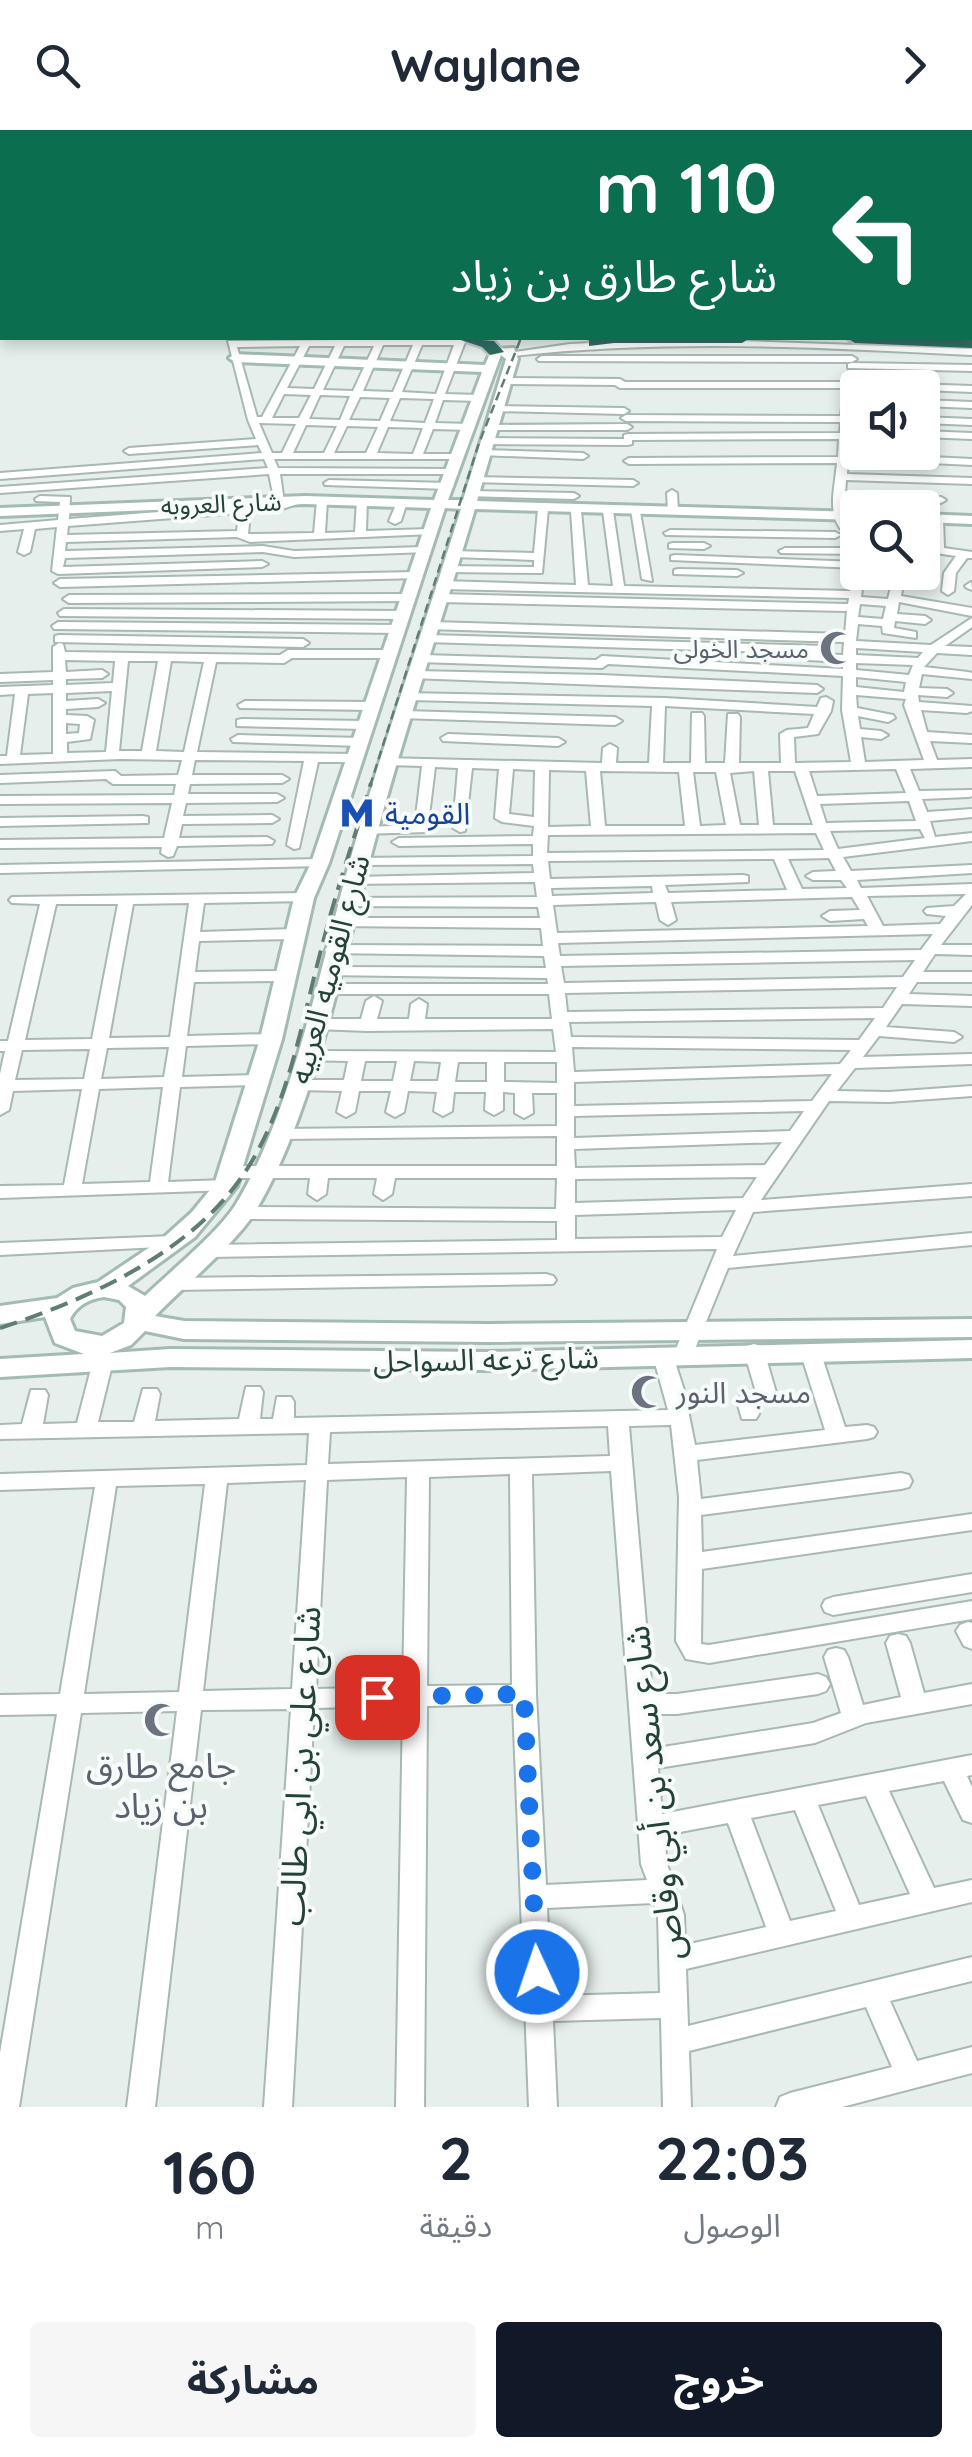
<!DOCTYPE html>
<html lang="ar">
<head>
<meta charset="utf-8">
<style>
  body { margin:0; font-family:Quicksand,"Noto Sans Arabic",sans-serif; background:#f6f6f7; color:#1f2937; direction:rtl; height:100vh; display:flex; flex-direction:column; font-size:38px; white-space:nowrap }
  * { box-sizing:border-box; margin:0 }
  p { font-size:32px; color:#747a83 }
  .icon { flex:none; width:55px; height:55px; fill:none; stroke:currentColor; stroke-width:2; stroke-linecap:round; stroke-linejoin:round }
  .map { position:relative; height:1977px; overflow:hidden; direction:ltr }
  .panel { display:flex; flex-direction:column; background:#fff; flex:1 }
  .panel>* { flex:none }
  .guide { position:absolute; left:0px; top:0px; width:972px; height:210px; box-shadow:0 5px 15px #0003; direction:rtl; background:#0b6e4f; color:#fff; overflow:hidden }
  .tools { position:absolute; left:840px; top:240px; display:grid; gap:20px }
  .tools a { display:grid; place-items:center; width:100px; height:100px; border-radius:10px; background:#fff; box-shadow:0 5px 15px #0003; font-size:50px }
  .pin { position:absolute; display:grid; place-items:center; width:85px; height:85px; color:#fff; margin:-42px; border-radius:20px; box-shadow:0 5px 15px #0006 }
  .me { position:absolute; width:110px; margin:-55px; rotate:357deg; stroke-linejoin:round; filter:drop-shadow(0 0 8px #0008) }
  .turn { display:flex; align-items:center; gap:35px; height:210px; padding:0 30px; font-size:45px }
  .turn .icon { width:130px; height:130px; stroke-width:2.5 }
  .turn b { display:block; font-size:70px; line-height:85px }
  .eta { display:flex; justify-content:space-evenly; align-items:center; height:170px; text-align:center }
  .eta b { font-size:60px; font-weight:700; line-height:70px }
  .primary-button { display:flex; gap:20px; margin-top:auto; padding:20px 30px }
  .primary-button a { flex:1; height:115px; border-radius:10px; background:#111827; color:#fff; font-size:40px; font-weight:700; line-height:115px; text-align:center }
  .primary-button a+a { background:#f6f6f7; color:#1f2937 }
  header { display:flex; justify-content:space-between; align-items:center; height:130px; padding:0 30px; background:#fff; font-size:45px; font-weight:700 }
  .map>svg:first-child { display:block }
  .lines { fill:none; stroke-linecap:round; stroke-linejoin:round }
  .street-tunnel { stroke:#bfccc8; stroke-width:10; stroke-dasharray:10 5; stroke-linecap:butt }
  .street-casing { stroke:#a8b8b2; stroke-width:4 }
  .secondary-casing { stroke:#a4bbb3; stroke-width:6 }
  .highway-casing { stroke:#c2cac8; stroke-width:5 }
  .street { fill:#fff; fill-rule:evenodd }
  .secondary { fill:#fff; fill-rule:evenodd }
  .highway { fill:#2f6f62; fill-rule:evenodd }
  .rail-far1 { stroke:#5f7d75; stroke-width:2.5; stroke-dasharray:9 5; stroke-linecap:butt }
  .rail { stroke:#5f7d75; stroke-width:4; stroke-dasharray:18 9; stroke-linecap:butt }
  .route { stroke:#1a73e8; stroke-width:18; stroke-dasharray:0 32.4 }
  .labels { text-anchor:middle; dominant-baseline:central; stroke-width:8; stroke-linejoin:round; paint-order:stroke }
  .far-street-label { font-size:25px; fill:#24423a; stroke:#f7fbf9 }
  .far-worship-label { font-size:25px; fill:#5b616d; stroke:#f7fbf9; text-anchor:end }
  .transit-label { font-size:30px; fill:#164399; stroke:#f7fbf9; text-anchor:start }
  .street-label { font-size:30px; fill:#24423a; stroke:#f7fbf9 }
  .worship-label { font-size:30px; fill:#5b616d; stroke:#f7fbf9; text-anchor:start }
  .near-worship-label { font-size:35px; fill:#5b616d; stroke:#f7fbf9 }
  .near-street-label { font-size:35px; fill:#24423a; stroke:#f7fbf9 }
</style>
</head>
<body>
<header><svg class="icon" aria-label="forward" viewBox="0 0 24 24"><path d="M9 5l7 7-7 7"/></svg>Waylane<svg class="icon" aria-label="search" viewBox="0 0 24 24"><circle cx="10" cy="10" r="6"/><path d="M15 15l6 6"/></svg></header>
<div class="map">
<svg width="972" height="1977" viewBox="0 0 972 1977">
  <rect width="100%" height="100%" fill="#e6efeb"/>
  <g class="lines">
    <!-- street-tunnel -->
    <path class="street-tunnel" d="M852 208 853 213"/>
    <!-- street casing -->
    <g class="street-casing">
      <path id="street" d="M7 0H13V2H7Z
        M40 0H46V2H40Z
        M155 0H161L162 2H156Z
        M301 0H308L309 2H303Z
        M464 0 398 2 401 0Z
        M634 0H642L644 2H637Z
        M0 13H2V17L0 18Z
        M0 29H2V33H0Z
        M970 37H972V41H970Z
        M0 45H2V49H0Z
        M0 63H2V68H0Z
        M970 83H972V88H970Z
        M0 96H2V100H0Z
        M0 120H2V124H0Z
        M970 138H972V144H970Z
        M970 152 972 153V159L970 158Z
        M970 165H972V171H970Z
        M970 179H972V185H970Z
        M970 197H972V203H970Z
        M460 209 465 212 445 264 480 265 485 268 480 271 443 270 435 293 470 294 475 297 470 300 433 299 423 324H459L463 325V329H274L278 338 454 339 458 340V344H280L284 372 305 367 310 370 282 379 250 382 248 404 314 403 317 371 322 368 327 371 325 403 355 402 357 371 362 368 367 371 366 401 429 399 433 400V404L250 412 237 407 66 412 65 421 263 416 294 421 423 417 427 418V422L294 427 263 422 65 428 63 437 262 431 268 434 262 437 58 444 52 441 57 397 35 399 30 422 24 425 18 422 24 399 0 401V395L58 390 60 372 36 371 35 369 40 366 70 367 69 389 275 373 269 344 0 363V357L268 338 264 329 0 349V343L262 323 258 315 129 324 124 321 129 318 256 309 248 290 228 211ZM383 215H413L393 262 363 261ZM422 215H454L436 264 402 262ZM300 216 262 287H257L237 217ZM309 216H335L314 259 287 258ZM344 216H374L353 261 323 260ZM284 264 311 265 299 288H272ZM320 265 350 266 340 290 309 289ZM360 267 390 268 380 291 349 290ZM400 268 434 269 425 293 390 291ZM259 293 296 294 282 323H272ZM306 295 337 296 324 323H293ZM347 296 378 297 366 323H334ZM388 297 423 298 413 324 377 323ZM239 383 237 401 67 405 68 396Z
        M685 209 972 219V225C818 217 666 209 513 226L508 223 570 214Z
        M542 226H852L857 229 852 232 539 231 537 229Z
        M851 233 972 235V241L848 238V234Z
        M850 241 855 244 854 252 972 256V262L922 260V258H854L851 286H858V292H851L848 323 972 329V335L848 329 847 344 972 348V354L846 350C845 372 839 390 858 404V413C823 395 834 366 837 333L629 334 624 331 629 328 838 327 839 309 632 310V314L628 315 486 314 481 311 486 308 624 309V305L628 304 840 303 841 292 626 291 621 288 626 285 841 286 844 258H620L615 255 505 254 500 251 505 248 620 249 625 252H845V244Z
        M922 270 972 272V278L922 276Z
        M496 276 624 278 629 281 624 284 493 281V277Z
        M922 287 972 289V295L922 293Z
        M491 295 627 294 632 297 627 300H487L486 298Z
        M922 301 972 303V309L922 307Z
        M483 320 583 323 588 326 583 329 479 325 478 323Z
        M475 347 633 350 638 353 633 356 471 352 470 350Z
        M329 350 449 353 454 356 449 359 325 355 324 353Z
        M672 360 677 363 678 381 673 384 668 381 667 363Z
        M470 361 574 363 579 366 574 369 466 366 465 364Z
        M888 365 941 367 946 370 941 373 884 370V366Z
        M398 370 407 372 401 391 395 394 389 391Z
        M543 376 548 379 542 443 447 442 441 439 447 436 534 437V430L452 427 446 424 452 421 534 423 538 379Z
        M576 378 581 381 588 455 613 456 603 381 608 378 613 381 624 456 850 461 853 442 858 439V442L893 446 894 442H906L905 447 926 452 920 456 903 454 901 466 972 478V486L899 472 897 484 925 486 931 490 925 494 895 491 894 498 916 502V508L883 503 882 496 858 494 856 511 931 515 972 488V497L945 516 972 517V525L937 523 924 537 968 542 972 543V549L922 544 919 558 947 559 953 563 947 567 918 565 919 572 972 576V581L967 583 921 580 927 602 972 605V613L930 611 937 630 972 629V637L910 639 919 661 972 660V666L969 667 922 669 927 682 972 679V687L930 691 935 707 972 703V711L843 727 851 741 972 735V743L857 750 861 758 972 754V775L941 815H972V825L935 824 923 842H972V852H917L909 864 972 866V876L902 874 886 897 954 902 962 907 954 912 879 906 863 927 972 924V934L855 938 837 961 889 962 972 956V966L889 972 829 971 761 1070 972 1054V1066L753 1082 733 1126 972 1103V1115L728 1138 690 1231H676L673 1226 684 1260 695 1315 825 1300 800 1221 803 1216H817L820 1221 845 1297 867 1295 874 1297 877 1302 874 1307 867 1309 697 1330 701 1369 901 1343 909 1345 912 1351 909 1357 901 1359 701 1385 702 1422 972 1384V1400L702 1439 701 1514 709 1515 972 1471V1489L709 1533 686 1529 676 1511 679 1367 671 1295 629 1296 652 1564H677L818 1544 826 1547 830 1554 826 1561 818 1564 677 1584H654L657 1618 813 1593 841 1583 824 1527 828 1520 836 1518 844 1520 848 1527 863 1575 901 1567 886 1513 890 1506 898 1504 906 1506 910 1513 924 1563 972 1554V1574L866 1593 815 1613 658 1638 662 1684 972 1625V1645L967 1646 972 1657V1693L963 1690 944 1651 889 1661 934 1758 972 1750V1772L686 1839 688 1896 972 1827V1851L890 1871 917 1931 972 1917V1943L842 1977H776L780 1967 790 1963 892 1937 866 1877 689 1921 691 1977H663L661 1888 553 1891 557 1977H529L513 1574 427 1576 424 1977H396L403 1576 314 1578 292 1977H264L291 1579 201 1580 155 1977H127L177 1581 81 1583 19 1977H0V1923L57 1584 0 1585V1565L60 1564 95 1357 0 1360V1344L307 1335 309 1303 0 1309V1295L22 1294 31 1260H45L48 1265 43 1294 77 1293 93 1231 96 1226H110L113 1231 98 1292H134L143 1259H157L160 1264 155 1291 239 1289 246 1257H260L263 1262 260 1289H273L277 1267H291L294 1272V1288L668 1280 653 1226 656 1221H670L673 1226 717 1119 208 1127 199 1121 208 1115 557 1110V1091L243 1089 234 1083 243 1077 556 1079 557 1048H395L392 1064 383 1070 374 1064 377 1048H328L326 1064 317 1070 308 1064 310 1048H231L222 1042 231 1036H557V1006L281 1009 272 1004 281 999 557 996V963H532L533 983 524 988 515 983V963L503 962V980L494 985 485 980 486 962H454L452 981 443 986 434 981 437 962 408 961 404 982 395 987 386 982 391 961H359L355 982 346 987 337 982 342 961 298 960 289 955 298 950H344L348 931 300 930 298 926 306 921 556 922 553 899 367 901 316 899 308 894 316 889H361L366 871 374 866 382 871 377 889H409L411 874 419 869 427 874 425 889H552L549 864H324L316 859 324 854H548L547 848 323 845 321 842 323 839 329 837 546 838 544 826 327 823 325 820 327 817 333 815 543 816 541 798 335 796 332 793 335 790 340 788H540L538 777 340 776 337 773 345 768 537 767 535 752 347 754 345 751 352 747 534 743 533 734 352 735 350 732 357 728 533 726V714L399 716 392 712 399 708 533 706 534 696 502 692 495 688 499 639 472 638 465 701 460 702 453 698 458 638 435 637 427 702 362 704 360 701 367 697 415 695 422 636 387 635 382 634V628L602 633 603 618 610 614 617 618 616 633H649L652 576 409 570 404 569V563L665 568 817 577 821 568 826 567 833 571 831 581 818 604 794 607 795 633 851 632 842 580 843 546 608 534 602 538 419 532 417 529 423 525 596 530 602 526 843 539V532L808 530 806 527 811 523 425 512 423 509 429 505 825 516 831 520 820 524 843 525 844 512 428 499 426 496 432 492 845 504 847 481 439 472 433 468 439 464 848 474 849 468 442 459 436 455 442 451 576 455 571 381ZM863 451 892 453 888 469 861 467ZM860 474 886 476 883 489 858 487ZM856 518 923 522 918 528 856 525ZM856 533 913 535 909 545 856 540ZM856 547 906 552 904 562 856 557ZM856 565 906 569 904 575 924 630 865 632 861 607 881 609 888 605 881 601 860 599 858 586 888 592 895 588 893 585 857 578ZM665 576 814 584 808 598 787 600 780 604 781 633H739L740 587 738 584H728L725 633H705L704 586 702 583H692L691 633H663ZM513 639 535 640 534 687 509 684ZM896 639 906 663 817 666 809 641ZM549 640 586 641 591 696 548 697ZM600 641 679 642 685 696H605ZM754 641 759 695H740L730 643ZM768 641H795L813 695H773ZM693 642H716L726 695 700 696ZM909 671 916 691 826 693 820 674ZM920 699 925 708 838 719 830 701ZM816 703 824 720 547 723 548 705ZM829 728 836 741 813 742 806 746 813 750H841L847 758 802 759 788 729ZM774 729 787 760 668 763 665 755 748 752V746L743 745 550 749 548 731ZM652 756 653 763 552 766 551 758ZM966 764 954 776 927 778 924 781 927 784 946 786 940 794 883 796 867 766ZM852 767 860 780 830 781 822 786 830 791 864 789 868 796 557 803 553 775 656 772 660 790 668 795 676 790 671 772ZM933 804 921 820 560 826 558 813ZM915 830 903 847 564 853 561 836ZM897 857 883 878 567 882 565 863ZM875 888 859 910 571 907 569 892ZM572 917 851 920 840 934 574 942ZM365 931H397L393 951H361ZM414 931 441 932 438 951H410ZM458 932H487V952H455ZM504 932H557V953L504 952ZM832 944 812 971 574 976V952ZM804 981 790 1001 574 1008V986ZM782 1012 765 1035 575 1038 574 1019ZM757 1047 743 1068 575 1073V1049ZM736 1080 722 1107 575 1109V1085ZM608 1296 610 1326 328 1334 330 1302ZM611 1341 641 1734 647 1750 546 1755 536 1564 532 1344ZM510 1344 512 1555 427 1556 429 1347ZM407 1347 403 1557 316 1559 327 1350ZM306 1350 292 1559 203 1561 227 1353ZM205 1354 179 1562 84 1564 116 1356ZM866 1666 910 1764 859 1775 818 1675ZM795 1680 836 1781 790 1791 751 1688ZM728 1693 766 1797 685 1815 684 1785 667 1734 664 1705ZM654 1773 658 1785 660 1863 551 1866 547 1778Z
        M631 380 640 382 652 451 642 449Z
        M937 386 943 389 944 418 972 422V428H967L956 443 954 461 948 465 942 461 944 443 956 426 922 421V415L933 416 931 389Z
        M670 400 835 402 841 405 835 408 666 405 664 403Z
        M673 413H704L710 416 704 419 669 418V414Z
        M785 418H858V424L781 423 779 421Z
        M675 425 858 432V438L671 430V426Z
        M678 439 737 440 743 443 737 446 674 444V440Z
        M415 442 421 446 419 448 60 457 54 453 60 449Z
        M971 452 972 460 967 458 965 456Z
        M408 464 412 465V471L69 473 63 469 69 465Z
        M64 479 403 481 409 485 403 489 60 486 58 483Z
        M58 492 399 495 405 499 399 503 54 499 52 496Z
        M59 505 303 509 309 513 303 517 55 512V506Z
        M59 513 63 514 65 522 280 525 288 520H391L397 524 391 528H292L284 533 216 532 197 622 356 624 363 628 356 632H318L299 718 294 719 287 715 304 631 195 630 192 645H282L289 649 282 653 190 654 188 664H277L284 668 277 672 186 673 183 686 272 685 279 689 272 693 182 694 179 708 267 707 274 711 272 714 177 716 173 726 168 727 161 723 162 717 0 718V710L164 708 172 673 0 674V666L174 665 176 654H113L106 649 0 653V645L115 641 121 646 178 645 182 630 120 629 0 634V626H7L15 564 0 565V557L53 555V550L0 552V544L53 542V517ZM65 530 115 531 113 553 66 555V549L102 548 108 544 102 540 66 542ZM128 531H158L142 621H119ZM171 531 204 532 184 622 156 621ZM112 561 106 622 67 623V612L90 609 94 590 87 586 66 585V579L98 577 105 573 98 569 66 571V563ZM53 563V624L20 625 28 564ZM66 593 80 594 79 603 66 604Z
        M416 541 601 545 817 555 823 559 817 563 411 548V542Z
        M245 571 371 572 378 576 371 580 240 578 238 575Z
        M404 581 615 587 622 591 615 595 399 588V582Z
        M242 589 365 591 372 595 365 599 237 596V590Z
        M448 604 558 608 565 612 558 616 443 611 441 608Z
        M238 605 361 608 368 612 361 616 233 612 231 609Z
        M143 686 148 687V693L0 696V688Z
        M320 729 325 730V736L0 743V735Z
        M304 763 312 768 309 771 204 773 200 802 294 799 302 804 294 809 199 811 195 842 283 841 291 846 283 851 194 852 187 906 271 904 279 909 271 914 186 916 182 947 259 945 268 950 259 955 180 957 168 1052 225 1050 231 1052 234 1056 231 1060 0 1068V1056L64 1055 82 959 13 961 9 980 0 985V944L5 921H0V911H8L40 774 12 773 9 770 12 767ZM189 773 170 907 109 908 133 774ZM56 774H118L92 909 25 910ZM169 917 164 947 101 949 107 918ZM90 919 84 949 15 950 22 920ZM163 957 150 1052 82 1054 99 959Z
        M173 1106 180 1108 182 1112 180 1116 0 1125V1113Z
        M546 1144 553 1146 556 1150 553 1154 173 1160 166 1159 163 1154 166 1149 173 1148Z
        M754 1214 761 1216 764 1221 777 1266 774 1271 758 1276 759 1284 756 1289H742L737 1272 740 1267 756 1262 744 1221 747 1216Z
        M972 1444V1462L833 1485 825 1482 822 1476 825 1470 833 1467Z
        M968 1492 972 1493V1519L964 1516 956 1501 960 1495Z"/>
    </g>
    <!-- secondary casing -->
    <g class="secondary-casing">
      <path id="secondary" d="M970 130H972V136H970Z
        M0 150H2V156H0Z
        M514 218 518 229 477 371 858 382V390L475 379C442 491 404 601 374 714 343 828 315 982 255 1082 237 1112 181 1159 155 1186L184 1191 488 1194 972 1189V1207L488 1212 184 1209 145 1201 131 1215 110 1223 170 1219 487 1222 972 1210V1228L487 1240 170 1237 0 1247V1229L84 1224 55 1213 45 1187 0 1194V1176L57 1168 73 1158 98 1152 162 1109 192 1082 214 1055 260 909 294 768 311 733 431 378 305 374 0 386V378L305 366 434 370 482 242 235 232 229 228 235 224 485 235 492 219ZM501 225 506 229 463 370H448ZM445 378 461 379C425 495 384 610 351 727 321 834 293 980 236 1074 219 1102 171 1141 145 1166L128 1156 195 1107 237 1056 282 909 314 768 329 733ZM104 1167 119 1170 126 1177 124 1193 102 1206 75 1201 70 1189C77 1175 89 1169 104 1167Z
        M922 384 972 386V394L922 392Z"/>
    </g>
    <!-- highway casing -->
    <g class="highway-casing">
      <path id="highway" d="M850 0H871L872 2H852Z
        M970 27 972 28V36L970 35Z
        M0 157H2V165H0Z
        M455 208 494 211 504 222 490 225 482 217Z
        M598 208H750L742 213H614L589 216V210Z
        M847 208H972V218L855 213Z"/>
    </g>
    <!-- street -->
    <use href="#street" class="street"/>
    <!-- secondary -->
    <use href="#secondary" class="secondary"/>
    <!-- highway -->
    <use href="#highway" class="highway"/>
    <!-- rail-far1 -->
    <path class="rail-far1" d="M370 656 479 313 521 208"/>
    <!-- rail -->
    <path class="rail" d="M0 1198C86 1170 187 1125 241 1048 287 983 301 895 321 820 335 764 354 709 371 653"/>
  </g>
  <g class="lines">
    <!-- route -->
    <path class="route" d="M377 1567 524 1564 537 1842"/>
  </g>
  <!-- icons -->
  <defs>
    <g id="mosque-bare" transform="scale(2.7)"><path d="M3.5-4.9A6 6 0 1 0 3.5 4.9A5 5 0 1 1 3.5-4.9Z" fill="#6b7280" stroke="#f7fbf9" stroke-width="2.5" paint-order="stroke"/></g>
    <g id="metro-bare" transform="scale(2.7)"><path d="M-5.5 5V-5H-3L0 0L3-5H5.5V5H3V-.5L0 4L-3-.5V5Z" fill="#1a4fb4" stroke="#f7fbf9" stroke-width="2.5" paint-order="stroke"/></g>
  </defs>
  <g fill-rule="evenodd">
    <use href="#mosque-bare" x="837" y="518"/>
    <use href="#metro-bare" x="357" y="683"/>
    <use href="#mosque-bare" x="648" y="1262"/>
    <use href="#mosque-bare" x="161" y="1590"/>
  </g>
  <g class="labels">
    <!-- far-street labels -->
    <g class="far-street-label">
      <text transform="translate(221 373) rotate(-2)">شارع العروبه</text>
    </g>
    <!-- far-worship labels -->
    <g class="far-worship-label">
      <text x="809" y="518">مسجد الخولى</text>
    </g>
    <!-- transit labels -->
    <g class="transit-label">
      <text x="385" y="683">القومية</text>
    </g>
    <!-- street labels -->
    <g class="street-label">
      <text transform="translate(329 839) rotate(-75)">شارع القوميه العربيه</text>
      <text transform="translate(486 1229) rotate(-1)">شارع ترعه السواحل</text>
    </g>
    <!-- worship labels -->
    <g class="worship-label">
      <text x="676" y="1262">مسجد النور</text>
    </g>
    <!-- near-worship labels -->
    <g class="near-worship-label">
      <text x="161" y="1635">جامع طارق<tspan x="161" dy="40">بن زياد</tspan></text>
    </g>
    <!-- near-street labels -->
    <g class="near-street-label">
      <text transform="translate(299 1636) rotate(-87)">شارع علي بن ابي طالب</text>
      <text transform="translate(653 1663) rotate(-96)">شارع سعد بن أبي وقاص</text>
    </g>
  </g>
</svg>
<div class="tools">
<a><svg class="icon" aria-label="sound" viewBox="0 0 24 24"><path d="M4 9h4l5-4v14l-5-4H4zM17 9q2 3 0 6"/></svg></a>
<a><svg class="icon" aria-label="search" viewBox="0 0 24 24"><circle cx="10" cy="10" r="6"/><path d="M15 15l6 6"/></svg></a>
</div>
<div class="pin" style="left:377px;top:1567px;background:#d93025"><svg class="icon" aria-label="arrive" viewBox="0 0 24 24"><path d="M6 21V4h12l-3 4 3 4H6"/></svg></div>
<svg class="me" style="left:537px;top:1842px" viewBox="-20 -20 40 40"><circle r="17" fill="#1a73e8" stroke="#fff" stroke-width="3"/><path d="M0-11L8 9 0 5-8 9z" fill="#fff"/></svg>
<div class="guide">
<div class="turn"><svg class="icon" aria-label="left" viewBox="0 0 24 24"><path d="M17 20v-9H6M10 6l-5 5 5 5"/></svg><div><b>110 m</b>شارع طارق بن زياد</div></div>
</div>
</div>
<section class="panel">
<div class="eta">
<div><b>22:03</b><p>الوصول</p></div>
<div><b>2</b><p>دقيقة</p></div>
<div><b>160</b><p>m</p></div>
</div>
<div class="primary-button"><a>خروج</a><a>مشاركة</a></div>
</section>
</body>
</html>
